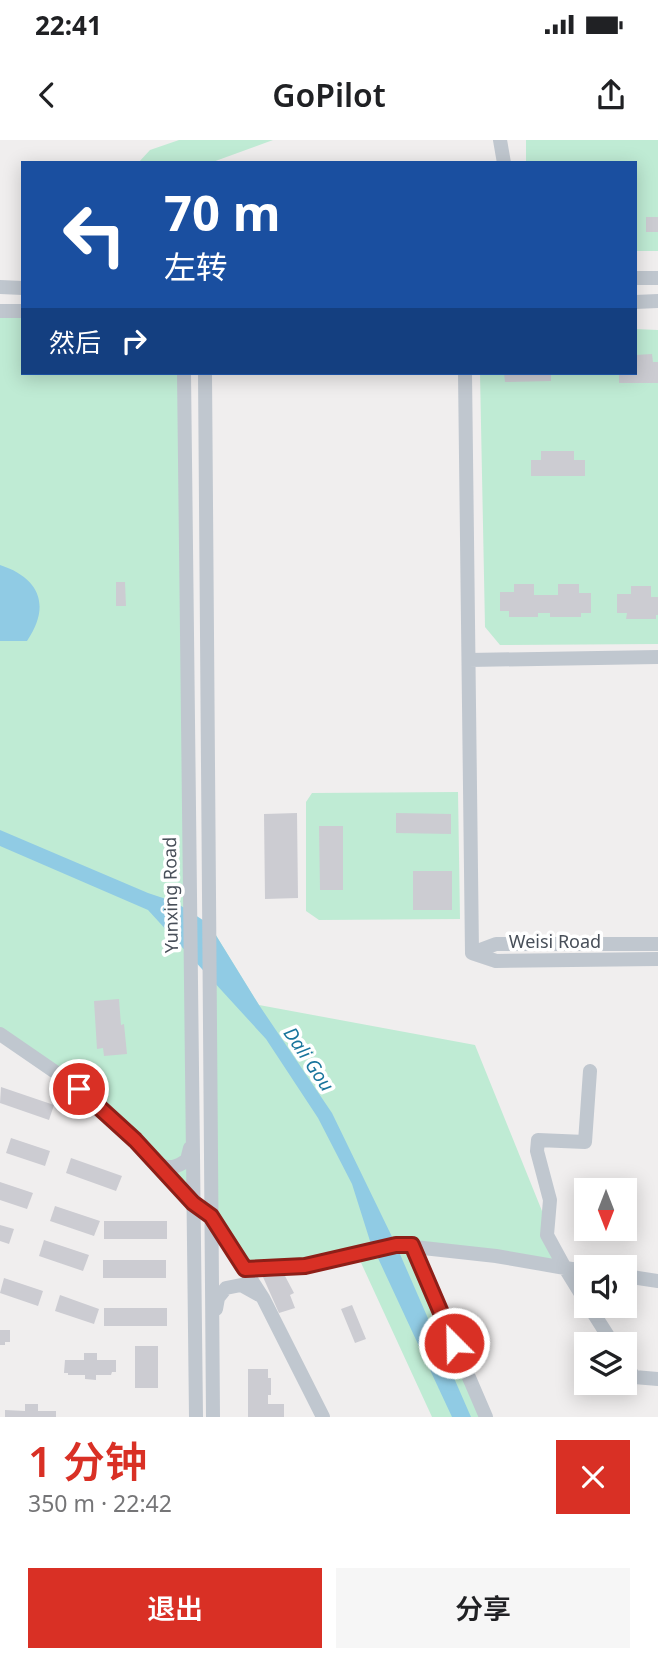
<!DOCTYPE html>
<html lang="zh">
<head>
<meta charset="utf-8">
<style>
  body { margin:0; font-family:"Noto Sans","Noto Sans SC",sans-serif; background:#f6f6f6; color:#202124; height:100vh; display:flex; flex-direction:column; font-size:26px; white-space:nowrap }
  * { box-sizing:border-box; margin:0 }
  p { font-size:23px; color:#757577 }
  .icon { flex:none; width:38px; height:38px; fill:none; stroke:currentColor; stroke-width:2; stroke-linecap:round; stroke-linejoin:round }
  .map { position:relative; height:1277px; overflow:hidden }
  .details { display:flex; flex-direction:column; background:#fff; flex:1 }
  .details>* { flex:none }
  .top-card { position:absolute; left:21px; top:21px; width:616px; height:214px; border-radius:0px; box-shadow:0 4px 18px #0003; background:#1a4fa0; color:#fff; overflow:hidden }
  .needle { width:46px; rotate:180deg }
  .fabs { position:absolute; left:574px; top:1038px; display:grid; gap:14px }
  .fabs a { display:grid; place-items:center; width:63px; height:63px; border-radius:0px; background:#fff; box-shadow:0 4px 18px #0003; font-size:35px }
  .pin { position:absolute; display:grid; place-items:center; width:60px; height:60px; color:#fff; margin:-30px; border:4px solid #fff; border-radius:50%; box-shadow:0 2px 7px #0007 }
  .me { position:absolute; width:77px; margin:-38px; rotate:337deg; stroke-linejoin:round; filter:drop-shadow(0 0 5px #0008) }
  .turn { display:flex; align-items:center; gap:24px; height:147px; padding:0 28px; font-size:32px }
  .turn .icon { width:91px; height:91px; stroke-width:2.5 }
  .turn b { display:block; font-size:49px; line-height:60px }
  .then { display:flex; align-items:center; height:66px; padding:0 28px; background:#0003; gap:14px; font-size:26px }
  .round { display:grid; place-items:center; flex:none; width:74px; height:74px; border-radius:0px; background:#f6f6f6 }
  .head { display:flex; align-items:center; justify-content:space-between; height:119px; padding:0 28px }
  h1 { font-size:42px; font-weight:600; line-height:52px; color:#d93025 }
  .primary-button { display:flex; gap:14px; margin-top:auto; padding:14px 28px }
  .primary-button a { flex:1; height:80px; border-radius:0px; background:#d93025; color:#fff; font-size:28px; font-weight:600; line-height:80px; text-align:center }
  .primary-button a+a { background:#f6f6f6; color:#202124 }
  .status { display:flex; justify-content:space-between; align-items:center; height:49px; padding:0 35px; background:#fff; direction:ltr }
  .status svg { height:19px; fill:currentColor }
  header { display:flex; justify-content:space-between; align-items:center; height:91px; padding:0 28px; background:#fff; font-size:32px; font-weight:600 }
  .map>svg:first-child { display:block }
  .green { fill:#bfebd4 }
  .water { fill:#90cbe4 }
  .building { fill:#ccccd2 }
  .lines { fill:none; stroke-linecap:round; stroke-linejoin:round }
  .minor { stroke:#c0c7cf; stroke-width:14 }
  .route-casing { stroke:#8d1f18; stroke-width:18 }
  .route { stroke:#d93025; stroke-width:12 }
  .labels { text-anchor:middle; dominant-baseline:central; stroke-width:7; stroke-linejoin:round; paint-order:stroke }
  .street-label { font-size:18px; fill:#484f59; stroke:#fff }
  .water-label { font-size:19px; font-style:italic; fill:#18749c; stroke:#fff }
</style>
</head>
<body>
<div class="status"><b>22:41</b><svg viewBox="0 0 49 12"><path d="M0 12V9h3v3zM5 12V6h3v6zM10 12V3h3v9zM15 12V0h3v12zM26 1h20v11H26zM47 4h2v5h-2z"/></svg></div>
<header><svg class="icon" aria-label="back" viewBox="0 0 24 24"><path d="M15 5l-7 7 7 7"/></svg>GoPilot<svg class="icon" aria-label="share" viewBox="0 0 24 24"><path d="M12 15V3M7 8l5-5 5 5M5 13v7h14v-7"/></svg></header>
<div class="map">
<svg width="658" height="1277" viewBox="0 0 658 1277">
  <rect width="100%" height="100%" fill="#f0eeee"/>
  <!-- green -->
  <path class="green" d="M179 0H273L210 23H138L150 10Z
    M526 0H658V111H635V23H526Z
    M0 171H23V233H184L193 1063 135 1000 0 894Z
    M635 189 658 190V504L500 505 485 487 480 233H635Z
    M458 652 460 779 319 780 306 771V662L312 653Z
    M209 784 259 865 475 905 565 1128 412 1106 484 1277H432L357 1114 245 1129 211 1076Z"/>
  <!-- water -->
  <path class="water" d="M0 425C40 438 51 466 27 501H0Z
    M0 690 148 753 175 762 209 784 259 865 332 973 396 1105 471 1277H452L370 1101 352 1044 318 978 266 899 148 770 0 706Z"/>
  <!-- building -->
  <path class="building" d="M646 77H658V92H646Z
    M652 214 653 222H658V243H619V233H635V215Z
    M504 233H551V241L505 242Z
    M541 311H574V320H585V336H531V320H541Z
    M116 442H125L126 466H116Z
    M514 444H534V455H558V444H579V453H591V473H581V477H550V473H538V477H509V471H500V452H514Z
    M631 446H651V457H658V475H656V479H626L627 473H617V454H631Z
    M297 673 298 758 265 759 264 674Z
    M396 673 451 674V694L396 693Z
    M319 686H343V750H320Z
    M413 731H452V770H413Z
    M119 859 121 885 124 884 127 914 104 916 103 908 97 909 94 861Z
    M1 947 54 965 49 980 0 963Z
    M11 998 50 1011 45 1026 6 1013Z
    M71 1018 122 1036 116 1051 66 1033Z
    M0 1042 33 1053 27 1069 0 1060Z
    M55 1066 100 1081 94 1096 50 1081Z
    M104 1081H167V1099H104Z
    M0 1085 14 1089 9 1104 0 1101Z
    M44 1100 89 1115 83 1131 39 1116Z
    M103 1120H166V1138H103Z
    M285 1136 294 1153 290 1155 295 1168 279 1173 263 1137Z
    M4 1138 43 1151 38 1166 0 1153Z
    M60 1155 99 1169 94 1184 55 1171Z
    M352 1165 366 1199 355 1203 341 1169Z
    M104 1168H167V1186H104Z
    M0 1190H10V1202H5V1205H0Z
    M135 1206H158V1248H135Z
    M84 1213H97V1220H116V1232H112L111 1235H96V1240L85 1239V1235H68V1233H64L65 1220H84Z
    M248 1229H268V1238H271V1255H268V1264H284V1277H248Z
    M25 1264H38V1271H56V1277H5V1270L25 1271Z"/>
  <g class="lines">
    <!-- minor -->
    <path class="minor" d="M500 0 504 23
      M635 138H658
      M0 147 23 148
      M635 162 658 161
      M0 171H23
      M184 233 196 1277
      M205 233 213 1277
      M465 233 472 813
      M469 520 658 517
      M472 813 496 804H658
      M472 813 496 821 658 819
      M0 894 80 949 135 1000 195 1065
      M157 1024C170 1029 176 1028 187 1020L190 1008
      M211 1077 263 1158 323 1277
      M412 1105 486 1277
      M245 1129 305 1126 396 1105 496 1116 565 1128 586 1162
      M586 1131 565 1128 547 1095 550 1060 537 1011 538 1000 585 1002 590 931
      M625 1136 658 1141
      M589 1166 613 1204
      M216 1169 218 1158 226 1148 241 1145 259 1155
      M625 1223 634 1237 658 1239"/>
  </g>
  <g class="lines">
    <!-- route casing -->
    <g class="route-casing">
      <path id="route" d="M79 949 135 1000 193 1063 211 1076 245 1129 305 1126 396 1105H412L454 1203"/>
    </g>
    <!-- route -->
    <use href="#route" class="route"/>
  </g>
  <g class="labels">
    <!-- street labels -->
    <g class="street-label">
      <text transform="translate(170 755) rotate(-91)">Yunxing Road</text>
      <text x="555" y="801">Weisi Road</text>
    </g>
    <!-- water labels -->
    <g class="water-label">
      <text transform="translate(309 919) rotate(56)">Dali Gou</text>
    </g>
  </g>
</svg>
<div class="fabs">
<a><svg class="needle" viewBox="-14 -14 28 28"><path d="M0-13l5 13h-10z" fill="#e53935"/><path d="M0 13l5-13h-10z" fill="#757577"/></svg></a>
<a><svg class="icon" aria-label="sound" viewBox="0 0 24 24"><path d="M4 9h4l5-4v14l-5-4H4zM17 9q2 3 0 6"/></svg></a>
<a><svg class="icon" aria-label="layers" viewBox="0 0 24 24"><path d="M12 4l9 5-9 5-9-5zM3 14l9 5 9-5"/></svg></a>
</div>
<div class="pin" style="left:79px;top:949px;background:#d93025"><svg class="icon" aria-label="arrive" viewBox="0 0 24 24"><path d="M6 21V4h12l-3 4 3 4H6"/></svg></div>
<svg class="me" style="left:454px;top:1203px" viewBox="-20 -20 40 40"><circle r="17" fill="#d93025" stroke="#fff" stroke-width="3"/><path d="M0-11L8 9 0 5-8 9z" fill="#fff"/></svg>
<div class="top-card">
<div class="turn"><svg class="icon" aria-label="left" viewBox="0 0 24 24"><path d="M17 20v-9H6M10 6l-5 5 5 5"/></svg><div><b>70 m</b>左转</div></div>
<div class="then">然后<svg class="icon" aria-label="right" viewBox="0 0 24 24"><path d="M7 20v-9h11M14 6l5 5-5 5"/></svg></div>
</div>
</div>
<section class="details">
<div class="head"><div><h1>1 分钟</h1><p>350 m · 22:42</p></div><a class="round" style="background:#d93025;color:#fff"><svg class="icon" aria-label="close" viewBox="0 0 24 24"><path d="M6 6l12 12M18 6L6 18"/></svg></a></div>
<div class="primary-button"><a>退出</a><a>分享</a></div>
</section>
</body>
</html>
